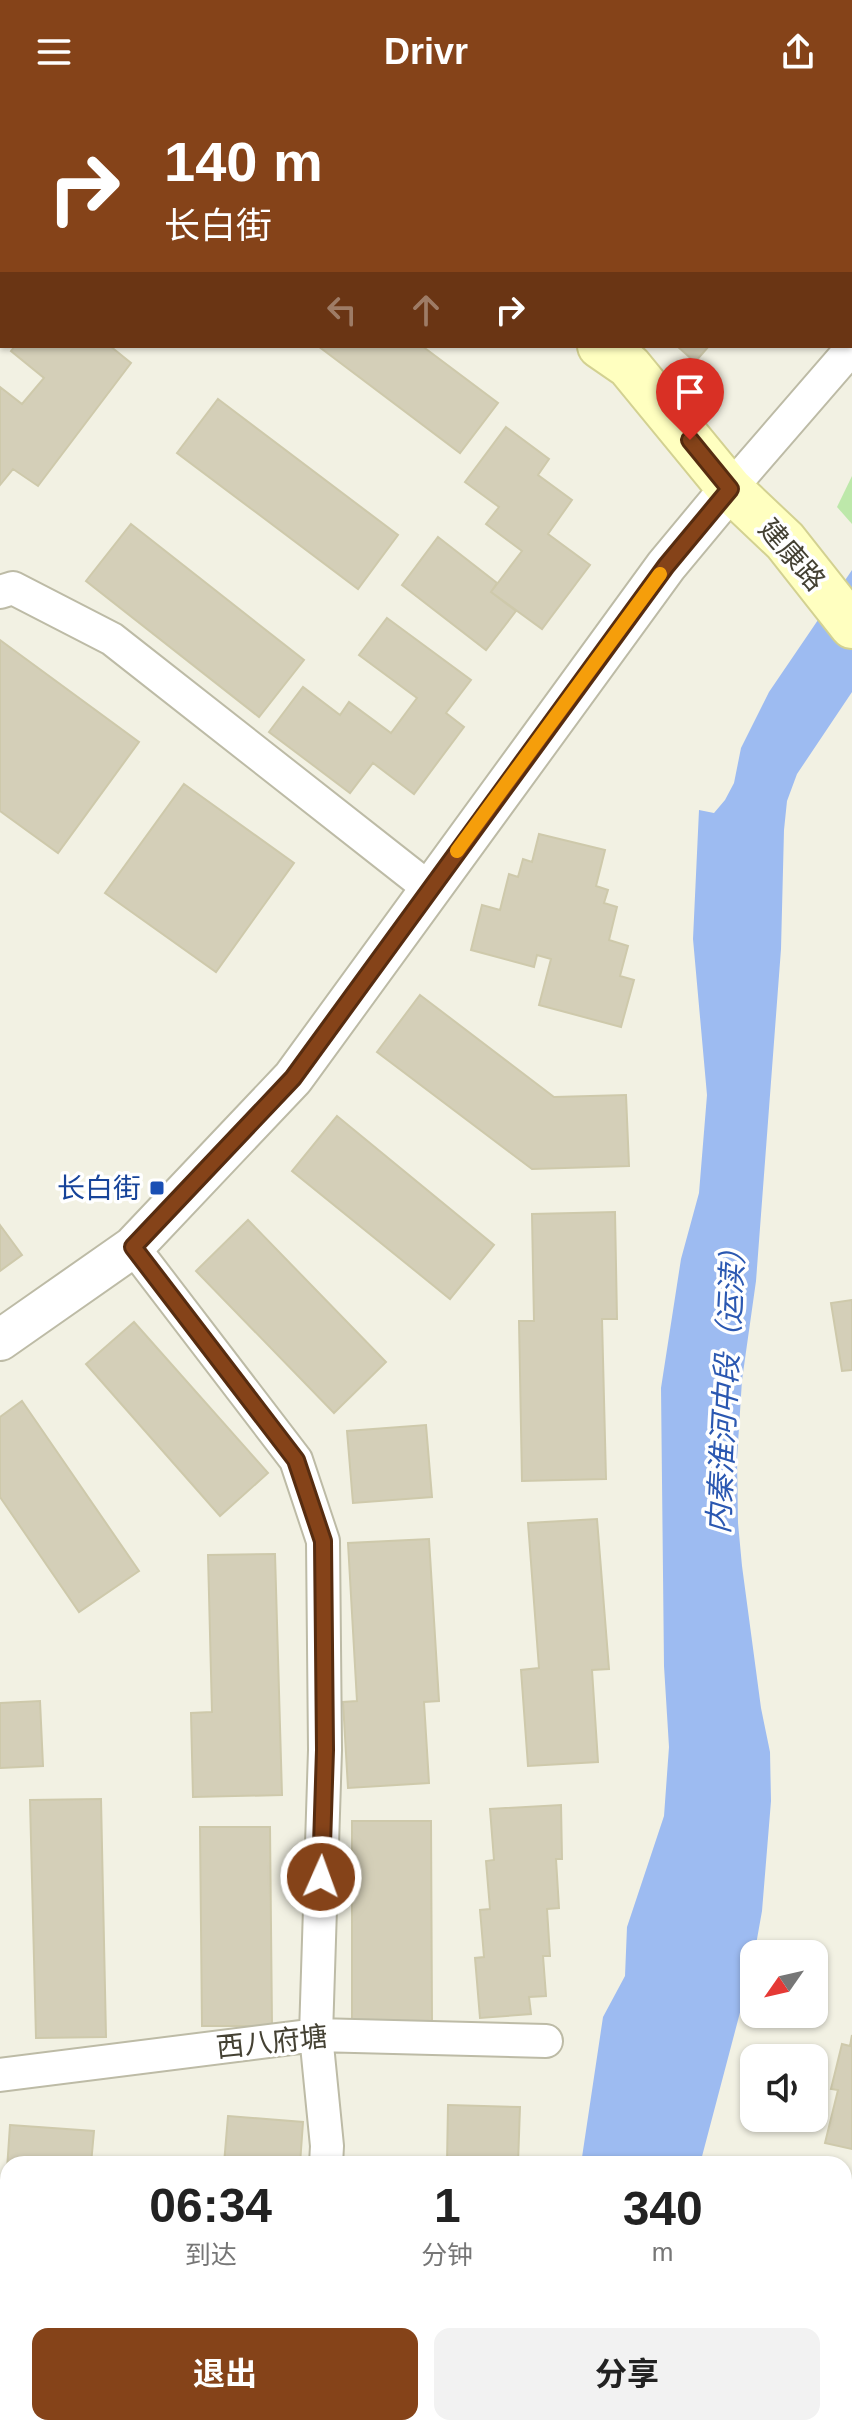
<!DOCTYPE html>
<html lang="zh">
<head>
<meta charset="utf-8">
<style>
  body { margin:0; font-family:Arial,"Noto Sans SC",sans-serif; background:#f2f2f2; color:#222; height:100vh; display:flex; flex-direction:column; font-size:30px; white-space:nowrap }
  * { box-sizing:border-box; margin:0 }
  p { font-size:26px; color:#767676 }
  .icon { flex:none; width:44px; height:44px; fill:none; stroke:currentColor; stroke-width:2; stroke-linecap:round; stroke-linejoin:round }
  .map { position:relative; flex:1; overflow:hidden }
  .panel { position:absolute; left:0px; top:2052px; width:852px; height:280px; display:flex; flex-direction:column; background:#fff; border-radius:24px 24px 0 0; box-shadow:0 2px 6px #0004 }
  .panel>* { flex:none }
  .banner { position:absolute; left:0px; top:0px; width:852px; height:244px; box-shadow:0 2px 6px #0004; background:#854319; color:#fff; overflow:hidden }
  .needle { width:52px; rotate:236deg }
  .fabs { position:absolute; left:740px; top:1836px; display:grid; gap:16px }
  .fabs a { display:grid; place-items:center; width:88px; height:88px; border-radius:16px; background:#fff; box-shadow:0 2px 6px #0004; font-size:40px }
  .pin { position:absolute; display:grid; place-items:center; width:68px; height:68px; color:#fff; margin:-82px -34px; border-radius:50% 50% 50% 0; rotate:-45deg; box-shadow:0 0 8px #0007 }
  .pin .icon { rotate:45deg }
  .me { position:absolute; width:88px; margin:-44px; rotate:2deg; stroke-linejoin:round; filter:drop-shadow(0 0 6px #0008) }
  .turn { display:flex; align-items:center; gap:28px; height:168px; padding:0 32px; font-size:36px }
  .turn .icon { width:104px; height:104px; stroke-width:2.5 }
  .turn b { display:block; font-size:56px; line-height:68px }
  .lanes { display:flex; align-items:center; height:76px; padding:0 32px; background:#0003; justify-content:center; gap:40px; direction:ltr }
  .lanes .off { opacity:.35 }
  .eta { display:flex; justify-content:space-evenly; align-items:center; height:136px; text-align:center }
  .eta b { font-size:48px; font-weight:700; line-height:56px }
  .cta { display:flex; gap:16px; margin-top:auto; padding:16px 32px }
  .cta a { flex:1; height:92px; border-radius:16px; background:#854319; color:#fff; font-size:32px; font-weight:700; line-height:92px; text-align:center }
  .cta a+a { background:#f2f2f2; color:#222 }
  header { display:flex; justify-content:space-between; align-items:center; height:104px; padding:0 32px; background:#854319; color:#fff; font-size:36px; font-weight:700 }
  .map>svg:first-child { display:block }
  .green { fill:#bde8aa }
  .water { fill:#9dbbf1 }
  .building { fill:#d4cfb8; stroke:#cec9ab; stroke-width:2 }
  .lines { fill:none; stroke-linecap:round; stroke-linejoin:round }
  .minor-casing { stroke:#bdbba6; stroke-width:36 }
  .tertiary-casing { stroke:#bdbba6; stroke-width:44 }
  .secondary-casing { stroke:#d3d191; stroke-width:48 }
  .minor { stroke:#fff; stroke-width:32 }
  .tertiary { stroke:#fff; stroke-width:40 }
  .secondary { stroke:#ffffc0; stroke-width:44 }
  .route-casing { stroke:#562c10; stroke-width:20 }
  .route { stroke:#854319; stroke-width:14 }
  .slow { stroke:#f59e0b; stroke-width:14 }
  .transit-dot { fill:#1a4fb4; stroke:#fff; stroke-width:3 }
  .labels { text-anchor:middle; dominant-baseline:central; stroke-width:7; stroke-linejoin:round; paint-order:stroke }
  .street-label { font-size:28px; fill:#444133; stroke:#fff }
  .transit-label { font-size:28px; fill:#164399; stroke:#fff; text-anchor:end }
  .water-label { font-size:30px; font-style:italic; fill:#2b58b1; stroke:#fff }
</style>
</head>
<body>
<header><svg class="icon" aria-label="menu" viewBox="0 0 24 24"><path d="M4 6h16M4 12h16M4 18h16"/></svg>Drivr<svg class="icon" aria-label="share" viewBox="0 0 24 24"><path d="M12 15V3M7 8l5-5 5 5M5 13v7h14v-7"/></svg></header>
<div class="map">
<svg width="852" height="2332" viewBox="0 0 852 2332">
  <rect width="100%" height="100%" fill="#f2f1e3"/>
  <!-- green -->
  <path class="green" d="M852 372V420L837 403Z"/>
  <!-- water -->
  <path class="water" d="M852 466V588L797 670 787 697 784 726 781 845 756 1177 742 1276 737 1355 738 1419 742 1462 761 1604 770 1648 771 1697 762 1807 752 1863 700 2060H581L603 1913 625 1872 627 1823 664 1712 669 1643 664 1562 661 1284 681 1155 699 1089 707 991 693 835 699 706 714 709 725 696 734 679 741 644 769 588Z
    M549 2324H636L635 2332H548Z"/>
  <!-- building -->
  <path class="building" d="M456 0H530L533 2H454Z
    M835 0H852V31L850 2H833Z
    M852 48V189L850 191V51Z
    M15 242H110L131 259 38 382 13 365 0 381V283L22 300 44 274 11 247Z
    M318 242H422L498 299 460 349Z
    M677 242H709L695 258Z
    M218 295 398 431 358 485 177 349Z
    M506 323 549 355 538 371 572 396 548 430 590 461 542 525 491 488 522 447 486 420 499 403 465 378Z
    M131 420 304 556 259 613 86 477Z
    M438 433 497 479 491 488 516 507 486 546 402 481Z
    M387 514 471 576 446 609 464 623 414 690 373 659 350 689 269 628 303 583 340 611 349 598 391 629 417 594 359 551Z
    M0 536 139 638 58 749 0 707Z
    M184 680 294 759 216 868 105 789Z
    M539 730 605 746 596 782 608 786 604 799 617 803 609 836 628 842 620 872 634 876 621 923 539 901 551 855 537 851 534 863 471 846 482 801 500 806 509 770 518 773 523 755 532 758Z
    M420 891 554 993 626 991 629 1062 532 1065 377 948Z
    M337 1012 494 1141 450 1195 292 1067Z
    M615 1108 617 1215H602L606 1375 522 1377 519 1217H534L532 1110Z
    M248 1116 386 1258 334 1309 196 1167Z
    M0 1121 22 1151 0 1167Z
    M852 1196V1266L842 1267 831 1199Z
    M134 1218 268 1369 220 1412 86 1260Z
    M22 1297 139 1467 79 1508 0 1393V1313Z
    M426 1321 432 1393 353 1399 347 1327Z
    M597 1415 609 1565 592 1566 598 1658 528 1662 521 1566 539 1564 528 1419Z
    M429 1435 439 1597 424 1598 429 1679 348 1684 343 1598 357 1597 348 1439Z
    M275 1450 282 1691 193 1693 191 1609 212 1608 208 1451Z
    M40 1597 43 1662 0 1664V1599Z
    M101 1695 106 1933 36 1934 30 1696Z
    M561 1701 562 1755H556L559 1804 547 1805 550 1852H543L546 1892 529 1893 531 1910 480 1914 475 1854 484 1853 480 1806 490 1805 486 1757 494 1756 490 1705Z
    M352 1717H431L432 1919H352Z
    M200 1723H270L272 1922H202Z
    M852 1931V2045L825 2039 838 1986 831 1985 842 1940 850 1942Z
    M448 2001 520 2003 518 2060H447Z
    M228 2012 303 2018 300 2060H224Z
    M10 2021 94 2027 91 2060H8V2188L0 2187V2169Z
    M119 2324H186V2332H119Z
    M378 2324H451V2332H378Z"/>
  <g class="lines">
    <!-- minor casing -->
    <g class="minor-casing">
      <path id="minor" d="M730 385 852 244
        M0 488 13 484 112 535 430 785
        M133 1143 296 1356 323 1437 325 1646 316 1931 327 2042 326 2060
        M0 1971 316 1931 546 1937
        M312 2332V2324"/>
    </g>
    <!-- tertiary casing -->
    <g class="tertiary-casing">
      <path id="tertiary" d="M0 1236 133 1143 293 974 666 462 730 385"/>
    </g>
    <!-- secondary casing -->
    <g class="secondary-casing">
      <path id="secondary" d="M247 0 251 2
        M600 242 629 262 730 385 785 437 852 522"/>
    </g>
    <!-- minor -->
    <use href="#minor" class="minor"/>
    <!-- tertiary -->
    <use href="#tertiary" class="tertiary"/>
    <!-- secondary -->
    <use href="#secondary" class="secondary"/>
  </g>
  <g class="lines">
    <!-- route casing -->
    <g class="route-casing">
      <path id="route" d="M321 1773 325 1646 323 1437 296 1356 133 1143 293 974 666 462 730 385 690 336"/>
    </g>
    <!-- route -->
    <use href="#route" class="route"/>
    <!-- slow -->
    <path class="slow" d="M457 747 660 470"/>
  </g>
  <!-- markers -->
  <rect class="transit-dot" x="149" y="1076" width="16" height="16" rx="4"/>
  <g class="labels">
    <!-- street labels -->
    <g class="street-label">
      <text transform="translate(792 451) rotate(49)">建康路</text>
      <text transform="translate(272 1938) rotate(-6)">西八府塘</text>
    </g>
    <!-- transit labels -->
    <g class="transit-label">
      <text x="141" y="1084">长白街</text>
    </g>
    <!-- water labels -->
    <g class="water-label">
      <text transform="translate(726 1280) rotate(-87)">内秦淮河中段（运渎）</text>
    </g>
  </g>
</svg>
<div class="fabs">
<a><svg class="needle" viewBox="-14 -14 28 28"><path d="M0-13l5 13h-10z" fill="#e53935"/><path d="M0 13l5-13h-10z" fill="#767676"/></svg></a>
<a><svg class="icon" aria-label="sound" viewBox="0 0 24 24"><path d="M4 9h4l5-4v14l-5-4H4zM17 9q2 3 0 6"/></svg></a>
</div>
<div class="pin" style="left:690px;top:336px;background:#d93025"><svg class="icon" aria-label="arrive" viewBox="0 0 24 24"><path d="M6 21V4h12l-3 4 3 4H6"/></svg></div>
<svg class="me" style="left:321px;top:1773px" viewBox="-20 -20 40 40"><circle r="17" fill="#854319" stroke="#fff" stroke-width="3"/><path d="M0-11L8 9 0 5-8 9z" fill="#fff"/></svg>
<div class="banner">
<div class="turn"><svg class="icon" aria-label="right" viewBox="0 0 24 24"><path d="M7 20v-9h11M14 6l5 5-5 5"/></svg><div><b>140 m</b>长白街</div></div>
<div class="lanes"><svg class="icon off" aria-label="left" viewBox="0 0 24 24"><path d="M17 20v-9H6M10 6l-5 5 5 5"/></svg><svg class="icon off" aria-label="ahead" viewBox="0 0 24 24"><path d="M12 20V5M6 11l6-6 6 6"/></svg><svg class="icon" aria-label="right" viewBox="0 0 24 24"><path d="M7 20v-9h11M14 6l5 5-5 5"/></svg></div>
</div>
<section class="panel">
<div class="eta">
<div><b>06:34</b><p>到达</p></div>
<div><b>1</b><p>分钟</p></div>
<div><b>340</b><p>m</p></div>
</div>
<div class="cta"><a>退出</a><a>分享</a></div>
</section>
</div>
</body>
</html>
